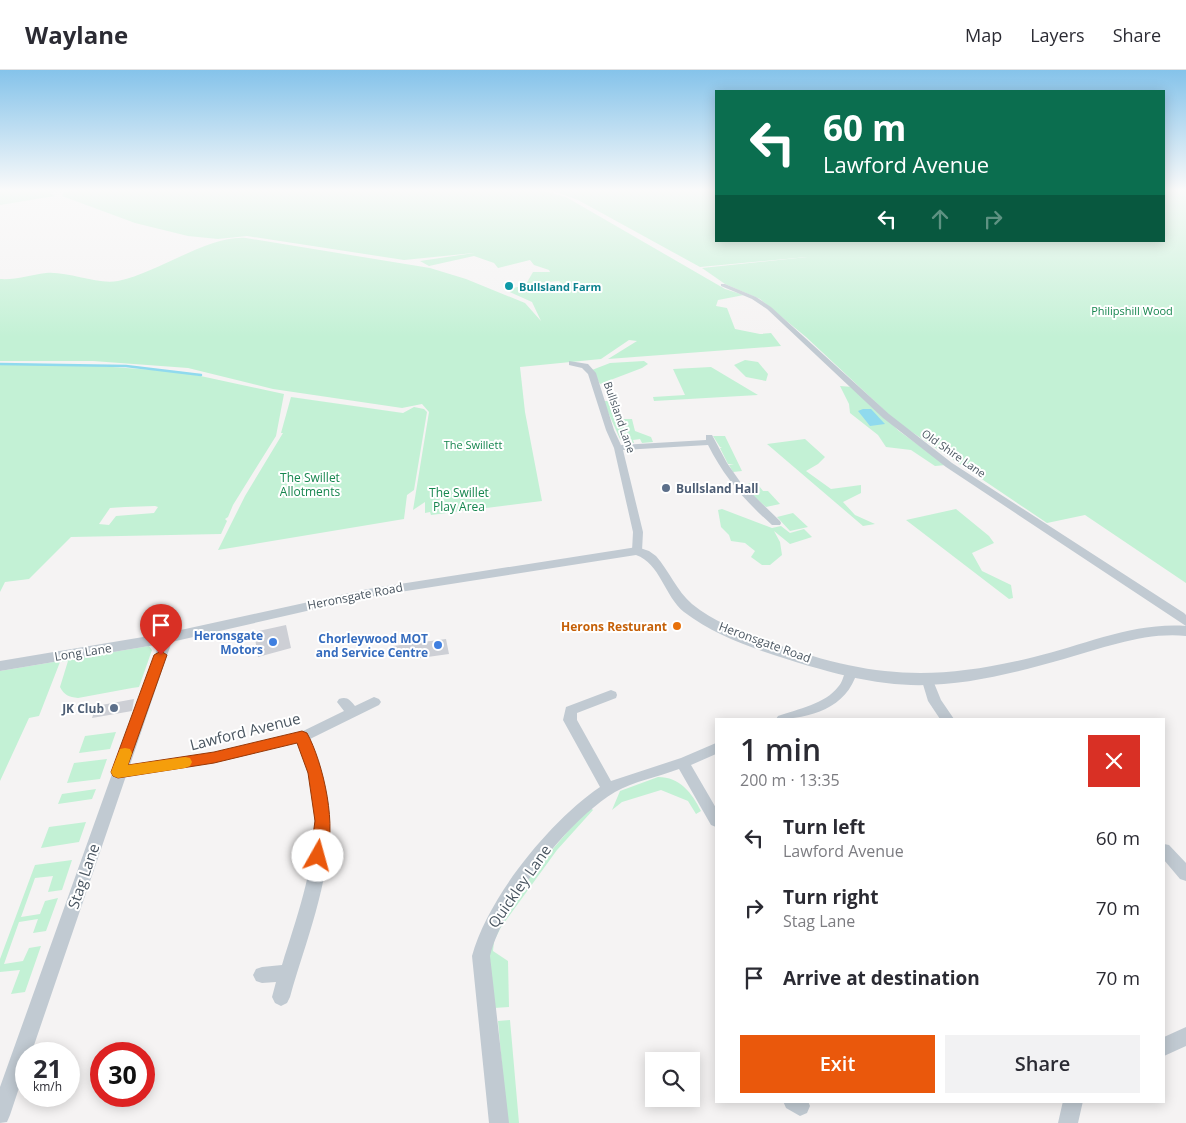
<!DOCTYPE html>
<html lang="en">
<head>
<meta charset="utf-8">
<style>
  body { margin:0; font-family:"Open Sans",sans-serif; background:#f2f2f3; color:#2b2b33; height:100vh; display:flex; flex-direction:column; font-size:19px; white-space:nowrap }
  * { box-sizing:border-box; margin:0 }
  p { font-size:16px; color:#7c7c81 }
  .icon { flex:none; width:28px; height:28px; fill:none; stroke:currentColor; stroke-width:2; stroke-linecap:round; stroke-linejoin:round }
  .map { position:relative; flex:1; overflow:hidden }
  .panel { position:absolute; left:715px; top:648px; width:450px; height:385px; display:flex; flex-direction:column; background:#fff; border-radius:0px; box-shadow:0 2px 12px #0003 }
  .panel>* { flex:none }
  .top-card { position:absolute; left:715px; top:20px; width:450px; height:152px; border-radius:0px; box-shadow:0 2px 12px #0003; background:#0b6e4f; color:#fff; overflow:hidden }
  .tools { position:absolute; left:645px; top:982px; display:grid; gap:10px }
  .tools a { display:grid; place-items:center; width:55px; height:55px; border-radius:0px; background:#fff; box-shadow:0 2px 12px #0003; font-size:25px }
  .speed { position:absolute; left:15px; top:972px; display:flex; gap:10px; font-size:25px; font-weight:700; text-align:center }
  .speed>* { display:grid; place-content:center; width:65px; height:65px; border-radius:50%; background:#fff; box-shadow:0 2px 12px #0003; line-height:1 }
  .speed small { font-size:12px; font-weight:400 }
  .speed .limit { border:8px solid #d22; background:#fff; color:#111 }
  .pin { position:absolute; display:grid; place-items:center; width:42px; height:42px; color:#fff; margin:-51px -21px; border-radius:50% 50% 50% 0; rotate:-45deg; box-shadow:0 0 5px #0007 }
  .pin .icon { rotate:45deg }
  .me { position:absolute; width:55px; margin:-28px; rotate:7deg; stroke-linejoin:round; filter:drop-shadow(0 0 4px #0008) }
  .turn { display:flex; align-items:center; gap:18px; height:105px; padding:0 25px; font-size:22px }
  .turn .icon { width:65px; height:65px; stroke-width:2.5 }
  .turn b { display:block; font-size:35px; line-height:42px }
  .lanes { display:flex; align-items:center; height:48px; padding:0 25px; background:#0003; justify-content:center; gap:25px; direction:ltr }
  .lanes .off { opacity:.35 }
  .round { display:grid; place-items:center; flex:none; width:52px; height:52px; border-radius:0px; background:#f2f2f3 }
  .head { display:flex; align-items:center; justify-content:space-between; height:85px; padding:0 25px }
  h1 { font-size:30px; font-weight:600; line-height:38px }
  .button { display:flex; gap:10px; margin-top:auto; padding:10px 25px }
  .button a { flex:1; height:58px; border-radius:0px; background:#ea580c; color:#fff; font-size:20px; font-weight:600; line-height:58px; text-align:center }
  .button a+a { background:#f2f2f3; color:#2b2b33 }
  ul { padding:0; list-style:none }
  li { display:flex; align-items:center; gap:15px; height:70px; padding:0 25px }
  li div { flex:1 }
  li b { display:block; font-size:19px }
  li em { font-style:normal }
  header { display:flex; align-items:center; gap:30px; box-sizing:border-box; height:70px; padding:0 25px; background:#fff; border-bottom:1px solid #e1e1e2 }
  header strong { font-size:24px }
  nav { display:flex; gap:28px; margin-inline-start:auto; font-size:18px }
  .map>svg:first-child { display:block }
  .green { fill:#c3f1d5; fill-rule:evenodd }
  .water { fill:#90daee }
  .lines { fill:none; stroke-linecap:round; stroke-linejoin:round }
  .stream { stroke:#90daee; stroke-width:2.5 }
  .building { fill:#cdcfd5 }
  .minor { fill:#c1cad2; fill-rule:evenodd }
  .tertiary { fill:#c1cad2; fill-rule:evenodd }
  .route { fill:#ea580c; stroke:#983908 }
  .slow { fill:#f59e0b }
  .culture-dot { fill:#0f9aa8; stroke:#fff; stroke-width:2 }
  .service-dot { fill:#5c6f8a; stroke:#fff; stroke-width:2 }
  .food-dot { fill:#e8710a; stroke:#fff; stroke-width:2 }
  .shop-dot { fill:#3f7fe0; stroke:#fff; stroke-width:2 }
  .labels { text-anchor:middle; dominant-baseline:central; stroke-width:4; stroke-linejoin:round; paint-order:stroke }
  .far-culture-label { font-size:11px; font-weight:bold; fill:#0d838f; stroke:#fff; text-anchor:start }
  .far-park-label { font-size:11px; fill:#17864f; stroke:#fff }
  .far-street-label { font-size:11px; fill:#4a5661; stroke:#fff }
  .park-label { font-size:12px; fill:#17864f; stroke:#fff }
  .service-label { font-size:12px; font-weight:bold; fill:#4e5e75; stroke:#fff; text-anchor:start }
  .street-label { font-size:12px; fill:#4a5661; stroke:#fff }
  .food-label { font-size:12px; font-weight:bold; fill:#c56008; stroke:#fff; text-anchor:end }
  .shop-label { font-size:12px; font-weight:bold; fill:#366cbe; stroke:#fff; text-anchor:end }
  .near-street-label { font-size:15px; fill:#4a5661; stroke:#fff }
</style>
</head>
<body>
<header>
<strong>Waylane</strong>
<nav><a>Map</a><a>Layers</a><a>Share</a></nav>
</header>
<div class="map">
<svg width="1186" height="1053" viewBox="0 0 1186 1053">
  <rect width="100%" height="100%" fill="#f5f3f3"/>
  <!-- green -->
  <path class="green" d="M0 120H65L50 123 55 126 0 135Z
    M78 120H540L566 127 725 219 744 225 718 230 716 236 727 238 735 259 760 264 771 263 781 276 608 289 637 271 629 270 601 289 520 297 525 342 542 431 431 445 430 442 425 443V432L413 440 429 342 422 334 402 338 273 319 188 298 93 291H0V209C16 210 30 205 46 203 68 201 97 215 118 211 158 203 208 165 246 168L430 198 466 209 525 233 541 251 532 232 505 220 526 215 561 213 559 211 526 214 533 202H550L549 200 534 195 530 190 498 198 494 193 474 186 429 196 420 191 474 183 404 190 247 166 218 169 188 166 135 153 62 126 64 122Z
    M550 120H716V171H1164V120H1186V513L1085 445 1047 453 897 352 806 267 760 229 725 214 702 198 807 187 700 197 578 130Z
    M745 290 758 292 768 304 766 311 746 307 734 295Z
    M644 291 648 294 642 298 600 314 592 300 610 293Z
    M0 295H84L182 302 284 324 276 366 233 435 228 447 225 449 227 451 221 464 71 467 29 509 5 512 0 522ZM125 437 155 436 158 437 154 443 116 446 109 455 99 454 110 438Z
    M711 297 758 325 654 331 653 327 685 325 673 299Z
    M840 316 853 317 899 361 946 395 935 396 911 380 886 377 878 365 850 343 849 334Z
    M291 327 403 343 414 337 424 339 427 342 414 420 407 425 404 449 218 480 245 426 283 363H281Z
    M603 331H615L629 373 620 369Z
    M623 349H632L635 361 651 367 653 372 642 373 640 369 633 370 634 373H631Z
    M713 366H725L742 401 733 402 729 395 734 394H728L720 378H722L720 377Z
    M805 369 825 387 818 394 806 401 831 419 861 415V423L843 432 855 445 875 454 863 456 767 374Z
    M756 412 763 421H768L780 434 766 437 751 424 761 421 750 423 743 415Z
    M722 439 772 458 781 456 790 463 804 459 812 467 790 474 774 461 780 472 782 485 770 495H762L751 487 755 481 745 473 731 471 729 465 721 457 718 440Z
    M956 439 989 466 994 473 972 483 982 501 1011 515 1013 528 1009 529 906 450Z
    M793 443 808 457 790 461 777 447Z
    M149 576 152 580 139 617 132 618 78 628C69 627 64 625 60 617L68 591 60 592 39 646 29 648 0 711V601Z
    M116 662 110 679 79 683 85 666Z
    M107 689 100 709 67 713 74 693Z
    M658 707C680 707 692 723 701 741L696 744 688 731 661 720 622 732 612 740 620 721Z
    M96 719 92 729 58 734 62 724Z
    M590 737 593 740 557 780 501 857 494 871 493 881 508 891 509 937 494 938C492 921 487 902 488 885 490 848 564 765 590 737Z
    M86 752 79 772 41 778 49 757Z
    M72 790 62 820 48 822 53 806 35 808 21 847 40 844 45 831 58 828 46 861 33 863 38 849 19 852 4 894 23 891 29 878 41 876 25 922 11 924 20 900 0 902V889L35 795Z
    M510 950 519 1053H507L498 951Z"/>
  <!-- water -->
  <path class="water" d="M863 339H871L885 354 870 356 858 341Z"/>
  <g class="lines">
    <!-- stream -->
    <path class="stream" d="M0 294 126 296 201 305"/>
  </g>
  <!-- building -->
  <path class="building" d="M286 555 291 578 258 587 254 562Z
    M446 569 449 584 413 589 393 586V576Z
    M134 629 132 641 92 648 96 636Z"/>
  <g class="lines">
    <!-- minor -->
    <path class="minor" d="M721 214H725L756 227 771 237 889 344 952 393 1184 543 1186 545V556L946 397 883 348 767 239 752 229 721 216Z
      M569 291 588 294 596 303 614 360 621 375 706 370V365H712L727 393 741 413 780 451 781 453 780 455H772C746 432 724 407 708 375L623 380 643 462 642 481 637 484 633 483 632 481 633 462 614 378 606 360 588 304 582 298 569 295Z
      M167 564 173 568 130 695 214 683 299 663 344 641 337 632 339 629C347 626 350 630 355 636L374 627 379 629 381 632 379 635 310 669C318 692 327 715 329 739 334 803 307 867 290 927L287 933 281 936 275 933 272 927 276 912 262 913 256 911 253 905 256 899 262 897 282 895C297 846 317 793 314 740 313 717 306 695 297 673L214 693 126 706 31 984H26V997L10 1045 7 1052 0 1053V1017L112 704 111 702 115 698 161 568Z
      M851 598 855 599 857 602C847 638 810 649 776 649L778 646C798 639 825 634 838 617 843 612 843 605 847 599Z
      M928 607 932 608 941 630 954 649H940L928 631 922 611 924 608Z
      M611 620 616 622 617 625 616 628 577 643V650L611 711 681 688 716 673V684L691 695 716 738V757L711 755 679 699C658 707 634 711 615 722 568 750 503 833 490 886L509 1053H489L472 886C488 827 550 751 600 717L563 650 566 637Z
      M1164 774 1169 775 1186 793V811L1180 809 1164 790Z
      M1186 957V976L1164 986V967Z
      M783 1031H808L810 1036 807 1043 800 1046 786 1038Z
      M1063 1031H1083L1078 1053H1058Z"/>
    <!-- tertiary -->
    <path class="tertiary" d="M637 477 649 481 656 486C669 501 677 521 692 534 714 552 744 563 770 572 870 608 932 612 1034 587 1084 575 1134 552 1186 556V566C1144 562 1104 578 1064 589 1007 605 946 621 886 613 860 610 834 603 809 596 767 583 719 569 684 542 665 527 660 493 636 485L368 527 167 573 0 601V591L167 563 368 519Z"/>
  </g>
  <!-- sky -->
  <linearGradient id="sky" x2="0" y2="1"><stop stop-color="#85c3ea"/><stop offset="0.45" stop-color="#fafafa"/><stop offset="1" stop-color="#fafafa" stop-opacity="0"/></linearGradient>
  <rect width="1186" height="267" fill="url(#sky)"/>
  <!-- route -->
  <path class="route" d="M161 581 167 585 128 695 214 682 302 661 307 663C323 692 339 760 324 791L318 793 312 791 310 786 315 751 308 703 297 673 214 693 118 708 113 706 111 702 154 585Z"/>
  <!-- slow -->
  <path class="slow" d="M125 678 130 679 132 683 128 695 185 687 190 688 192 692 190 696 185 698 118 708 113 706 111 702 120 679Z"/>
  <!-- markers -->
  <circle class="culture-dot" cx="509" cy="216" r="5"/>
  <g class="service-dot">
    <circle cx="666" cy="418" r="5"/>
    <circle cx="114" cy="638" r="5"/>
  </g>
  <circle class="food-dot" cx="677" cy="556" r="5"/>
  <g class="shop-dot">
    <circle cx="273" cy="572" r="5"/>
    <circle cx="438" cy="575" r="5"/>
  </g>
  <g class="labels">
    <!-- far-culture labels -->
    <g class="far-culture-label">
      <text x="519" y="216">Bullsland Farm</text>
    </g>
    <!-- far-park labels -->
    <g class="far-park-label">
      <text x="1132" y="240">Philipshill Wood</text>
      <text x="473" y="374">The Swillett</text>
    </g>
    <!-- far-street labels -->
    <g class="far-street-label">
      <text transform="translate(620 347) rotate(71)">Bullsland Lane</text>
      <text transform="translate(954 383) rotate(35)">Old Shire Lane</text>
    </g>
    <!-- park labels -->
    <g class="park-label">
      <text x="310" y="407">The Swillet<tspan x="310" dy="14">Allotments</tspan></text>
      <text x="459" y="422">The Swillet<tspan x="459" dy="14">Play Area</tspan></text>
    </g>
    <!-- service labels -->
    <g class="service-label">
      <text x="676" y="418">Bullsland Hall</text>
      <text x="104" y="638" text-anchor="end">JK Club</text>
    </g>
    <!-- street labels -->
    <g class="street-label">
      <text transform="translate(355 526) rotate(-11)">Heronsgate Road</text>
      <text transform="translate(765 572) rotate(20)">Heronsgate Road</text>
      <text transform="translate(83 582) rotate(-9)">Long Lane</text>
    </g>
    <!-- food labels -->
    <g class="food-label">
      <text x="667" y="556">Herons Resturant</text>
    </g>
    <!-- shop labels -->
    <g class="shop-label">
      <text x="263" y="565">Heronsgate<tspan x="263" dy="14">Motors</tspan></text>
      <text x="428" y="568">Chorleywood MOT<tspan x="428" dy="14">and Service Centre</tspan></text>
    </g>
    <!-- near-street labels -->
    <g class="near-street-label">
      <text transform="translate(245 661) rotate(-14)">Lawford Avenue</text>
      <text transform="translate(83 806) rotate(-71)">Stag Lane</text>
      <text transform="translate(519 816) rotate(-55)">Quickley Lane</text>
    </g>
  </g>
</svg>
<div class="tools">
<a><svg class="icon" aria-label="search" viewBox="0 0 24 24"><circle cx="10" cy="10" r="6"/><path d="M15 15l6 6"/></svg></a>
</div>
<div class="speed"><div>21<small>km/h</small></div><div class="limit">30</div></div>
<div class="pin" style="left:161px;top:585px;background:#d93025"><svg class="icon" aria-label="arrive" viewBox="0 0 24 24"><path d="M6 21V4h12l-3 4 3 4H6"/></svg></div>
<svg class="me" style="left:318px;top:786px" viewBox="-20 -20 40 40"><circle r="19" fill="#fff"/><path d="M0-13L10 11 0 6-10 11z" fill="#ea580c"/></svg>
<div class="top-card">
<div class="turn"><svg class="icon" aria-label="left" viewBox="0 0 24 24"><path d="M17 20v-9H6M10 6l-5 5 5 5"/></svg><div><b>60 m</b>Lawford Avenue</div></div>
<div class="lanes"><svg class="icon" aria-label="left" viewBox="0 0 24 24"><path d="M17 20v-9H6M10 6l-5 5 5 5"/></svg><svg class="icon off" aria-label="ahead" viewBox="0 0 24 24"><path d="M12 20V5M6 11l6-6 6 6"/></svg><svg class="icon off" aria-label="right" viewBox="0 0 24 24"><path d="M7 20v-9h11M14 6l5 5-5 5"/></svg></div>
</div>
<section class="panel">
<div class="head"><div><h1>1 min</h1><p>200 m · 13:35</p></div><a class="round" style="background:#d93025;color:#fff"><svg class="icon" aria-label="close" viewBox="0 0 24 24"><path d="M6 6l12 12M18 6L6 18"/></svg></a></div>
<ul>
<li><svg class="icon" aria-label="left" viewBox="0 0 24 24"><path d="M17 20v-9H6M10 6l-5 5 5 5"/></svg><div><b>Turn left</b><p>Lawford Avenue</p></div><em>60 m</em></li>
<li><svg class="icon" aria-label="right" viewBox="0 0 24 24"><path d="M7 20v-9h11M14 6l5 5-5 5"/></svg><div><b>Turn right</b><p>Stag Lane</p></div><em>70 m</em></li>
<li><svg class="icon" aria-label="arrive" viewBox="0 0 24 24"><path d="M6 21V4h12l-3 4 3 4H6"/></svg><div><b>Arrive at destination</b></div><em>70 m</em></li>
</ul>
<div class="button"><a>Exit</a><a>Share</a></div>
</section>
</div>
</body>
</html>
